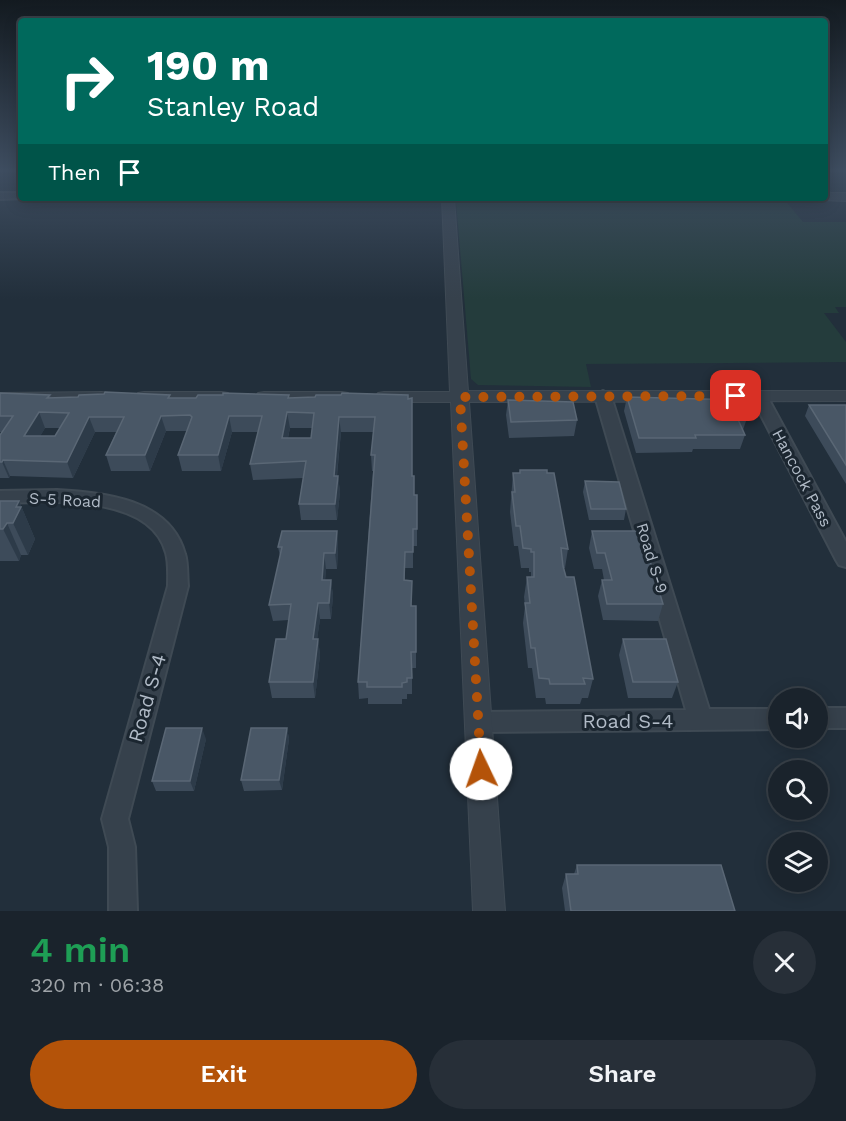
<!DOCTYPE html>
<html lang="en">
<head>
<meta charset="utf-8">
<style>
  body { margin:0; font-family:"Work Sans",sans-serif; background:#272f38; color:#f1f3f6; height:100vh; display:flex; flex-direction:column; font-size:22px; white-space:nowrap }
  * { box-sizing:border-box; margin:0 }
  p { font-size:20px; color:#9fa4a9 }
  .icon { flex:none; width:33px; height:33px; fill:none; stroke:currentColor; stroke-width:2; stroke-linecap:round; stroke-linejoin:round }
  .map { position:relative; height:911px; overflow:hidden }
  .sheet { display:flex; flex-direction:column; background:#1a232c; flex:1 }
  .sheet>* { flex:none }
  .guide { position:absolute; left:18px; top:18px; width:810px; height:183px; border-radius:6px; box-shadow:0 3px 15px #0003,0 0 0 2px #384048; background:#00695c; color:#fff; overflow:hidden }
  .tools { position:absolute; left:768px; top:688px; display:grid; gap:12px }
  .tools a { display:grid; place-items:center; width:60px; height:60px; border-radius:50%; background:#1a232c; box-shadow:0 3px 15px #0003,0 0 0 2px #384048; font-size:30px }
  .pin { position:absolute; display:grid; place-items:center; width:51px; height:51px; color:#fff; margin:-26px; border-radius:12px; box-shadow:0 3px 9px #0006 }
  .me { position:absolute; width:66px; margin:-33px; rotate:357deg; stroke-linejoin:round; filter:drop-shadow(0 0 4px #0008) }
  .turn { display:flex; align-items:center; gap:21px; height:126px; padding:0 30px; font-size:27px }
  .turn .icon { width:78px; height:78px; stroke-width:2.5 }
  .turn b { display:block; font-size:42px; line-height:51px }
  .then { display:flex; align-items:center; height:57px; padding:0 30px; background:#0003; gap:12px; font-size:22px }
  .round { display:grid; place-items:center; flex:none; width:63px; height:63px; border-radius:32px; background:#272f38 }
  .headline { display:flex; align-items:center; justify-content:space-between; height:102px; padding:0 30px }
  h1 { font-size:36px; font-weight:600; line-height:45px; color:#1e9e55 }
  .action { display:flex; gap:12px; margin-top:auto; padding:12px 30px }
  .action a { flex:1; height:69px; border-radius:36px; background:#b45309; color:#fff; font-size:24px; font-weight:600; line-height:69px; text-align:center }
  .action a+a { background:#272f38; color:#f1f3f6 }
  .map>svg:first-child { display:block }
  .green { fill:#243c3c }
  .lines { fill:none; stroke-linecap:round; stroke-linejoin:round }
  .minor-casing { stroke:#3f4a54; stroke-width:4 }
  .tertiary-casing { stroke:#3f4a54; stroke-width:2 }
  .minor { fill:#36414c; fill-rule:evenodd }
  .tertiary { fill:#36414c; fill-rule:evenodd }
  .wall { fill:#3d4b5a; fill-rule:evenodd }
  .shaded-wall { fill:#2d3b49 }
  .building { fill:#495766; stroke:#5a6775; stroke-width:1.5; fill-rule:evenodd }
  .route { stroke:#b45309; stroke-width:10; stroke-dasharray:0 18 }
  .labels { text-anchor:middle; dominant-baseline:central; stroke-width:6; stroke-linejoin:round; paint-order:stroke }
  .street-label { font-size:16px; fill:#b1bbc7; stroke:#1b2630 }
  .near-street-label { font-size:20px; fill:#b1bbc7; stroke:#1b2630 }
</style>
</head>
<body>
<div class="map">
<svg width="846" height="911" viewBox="0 0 846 911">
  <rect width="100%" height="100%" fill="#222f3b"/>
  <!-- green -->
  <path class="green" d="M464 199H784L803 222H846V307H835L839 313H824L846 342V362L586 364 591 387 478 385 471 379 456 201Z"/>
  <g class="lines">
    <!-- minor casing -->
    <g class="minor-casing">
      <path id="minor" d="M0 193H21V198H25L0 199Z
        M603 391 611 396 709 709H778V729L478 732 470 729 466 722 470 715 478 712 686 710 595 396Z
        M759 391 767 396 846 542V567L839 565 836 560 751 396Z
        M57 490C105 493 170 499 185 554 188 563 187 576 188 586L128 819 135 847 137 911H109V847L102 819 168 586C168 576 169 563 166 553 150 493 48 502 0 503V491Z
        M818 708H846V728H818Z"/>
    </g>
    <!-- tertiary casing -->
    <g class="tertiary-casing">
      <path id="tertiary" d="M825 193H846V201L821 200 820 198H825Z
        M442 198H454L468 391H846V401L469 402 505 911H473L451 402H384L378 401 375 397 378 393 384 392H450Z
        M102 392 108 393 111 397 108 401 0 403V393Z
        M144 392H222L228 393 231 397 228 401 222 402 138 401 135 397 138 393Z
        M264 392H342L348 393 351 397 348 401 342 402 258 401 255 397 258 393Z"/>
    </g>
    <!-- minor -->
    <use href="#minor" class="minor"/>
    <!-- tertiary -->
    <use href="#tertiary" class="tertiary"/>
  </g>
  <!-- wall -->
  <path class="wall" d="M825 171H846V172H825Z
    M0 393 50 395 51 398H289L408 395 412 476 414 495H417V546H413V568H405V580L412 606H416V668H412V694H407V699H402V704H368V698L359 699 358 682 373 471H372L371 455 373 432H341L337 476H338L340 492 337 520H301L299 504 303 478 253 480 250 464 258 432H232L221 471H182L178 455 187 431H166L150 471H111L106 455 116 432H95L73 478 10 476 9 478H0V435L2 432H0ZM45 428H60L55 436H40ZM290 428H312L311 438H288Z
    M627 397 748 415 743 430 745 435 740 449H693L692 452 636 453 624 411Z
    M508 400 577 420 574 436 509 438 506 415Z
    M809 405H846V484L805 416Z
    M520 470 547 473 568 549 565 568H564L593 679 588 698H582L580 704H546L545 698H536L532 668H528L523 623 525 606 524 597 527 577H531V572H529V568H521L518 546H514L510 512 513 473H520Z
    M585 481 626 509 624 520H589L583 492Z
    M0 501H19L35 539 28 555H21L19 561H0Z
    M337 531 338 547 337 569H326L325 580H331L333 596 331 619H320L317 639H318L320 655 315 698H272L269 682 286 639 289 620 273 621 269 605 280 556 278 547Z
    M592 531 663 604 658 621 603 620 598 596 602 580H604L602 569H594L589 548Z
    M623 639 678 682 672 698H628L619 655Z
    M287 728 289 739 282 790 244 791 241 780Z
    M206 739 194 791H156L152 781Z
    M577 865 735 911H565L562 888 566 874H574Z"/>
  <!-- shaded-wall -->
  <path class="shaded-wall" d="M39 412 45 428 31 452 24 436Z
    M287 412 290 428 284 454 282 438Z
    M161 416 166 431 150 471 145 455Z
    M229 416 232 432 221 471 218 455Z
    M89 417 95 432 73 478 67 462Z
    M339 417 341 432 335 492 334 476Z
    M3 460 10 476 9 478 2 462Z
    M338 476 340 492 337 520 335 504Z
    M19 501 35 539 28 555 13 523 16 507Z
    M7 523 21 555 19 561 3 529Z
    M337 531 338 547 337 569 335 553Z
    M324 553 326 569 324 596 322 580Z
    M331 580 333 596 331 619 329 603Z
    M318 603 320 619 315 655 313 639Z
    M318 639 320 655 315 698 313 682Z
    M202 728 206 739 194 791 190 781Z
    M287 728 289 739 282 790 279 780Z"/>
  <!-- building -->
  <path class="building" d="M105 392 170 395 168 398H196L198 395H223V393L289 395 288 398 315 397 316 395H341L342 393 408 395V399L412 398V476H414V495H417V529H413V552H405L404 580 412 581 411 606H416V652H411L412 678H407V682L402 683V687H367V682H358L375 455H371L375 417H339L334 476H338L335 504H299L306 461 250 464 262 416H229L218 455H178L192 417 190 415 161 416 145 455H106L124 417H89L67 462 3 460 2 462H0V435L13 416H0V393L50 395 47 398 78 397 79 395 104 394ZM39 412 69 413 55 436H24ZM287 412 314 413 311 438H282Z
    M627 397 740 400 748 415H736L745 435H695L696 438H639Z
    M508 400 573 402 577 420 511 422Z
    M809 405H846V465Z
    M520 470H547V473H554L568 549 561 548 563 566 566 577H574L593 679 583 678 585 684H550L549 679 539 678 535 648H531L525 603H530L527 577H534V552H531V549L523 548 520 526H516L512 492H515L513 473H520Z
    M585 481 619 482 626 509H591Z
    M0 501H19L16 507H21L13 523H7L3 529H0Z
    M282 531H337L335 553H324L322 580H331L329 603H318L313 639H318L313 682H269L276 639H286L291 604 269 605 282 547H278Z
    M592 531H641L663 604H607L602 580H612L605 553H597Z
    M623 639H666L678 682H633Z
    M166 728H202L190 781H152Z
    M251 728H287L279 780H241Z
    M577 865H721L735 911H571L566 874H578Z"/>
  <!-- sky -->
  <linearGradient id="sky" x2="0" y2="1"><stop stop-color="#131a20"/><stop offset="0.57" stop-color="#3e4d60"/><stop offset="1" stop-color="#3e4d60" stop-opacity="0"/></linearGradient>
  <rect width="846" height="299" fill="url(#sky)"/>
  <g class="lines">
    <!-- route -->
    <path class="route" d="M481 769 460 397 736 396"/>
  </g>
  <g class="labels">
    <!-- street labels -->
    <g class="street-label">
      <text transform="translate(802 478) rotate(62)">Hancock Pass</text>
      <text transform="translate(65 500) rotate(3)">S-5 Road</text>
      <text transform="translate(652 558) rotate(73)">Road S-9</text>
    </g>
    <!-- near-street labels -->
    <g class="near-street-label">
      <text transform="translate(147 698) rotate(-74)">Road S-4</text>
      <text x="628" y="721">Road S-4</text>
    </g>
  </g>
</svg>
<div class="tools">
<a><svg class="icon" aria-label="sound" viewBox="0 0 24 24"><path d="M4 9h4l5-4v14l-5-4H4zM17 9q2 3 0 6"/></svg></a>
<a><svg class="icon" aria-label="search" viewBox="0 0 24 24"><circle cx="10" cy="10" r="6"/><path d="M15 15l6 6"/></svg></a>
<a><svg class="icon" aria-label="layers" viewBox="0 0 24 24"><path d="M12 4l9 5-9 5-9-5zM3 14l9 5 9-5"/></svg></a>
</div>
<div class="pin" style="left:736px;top:396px;background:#d93025"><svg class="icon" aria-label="arrive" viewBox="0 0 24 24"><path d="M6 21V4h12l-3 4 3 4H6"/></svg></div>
<svg class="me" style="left:481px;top:769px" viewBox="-20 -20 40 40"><circle r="19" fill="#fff"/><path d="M0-13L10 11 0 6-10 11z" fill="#b45309"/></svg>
<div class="guide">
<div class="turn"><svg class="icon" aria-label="right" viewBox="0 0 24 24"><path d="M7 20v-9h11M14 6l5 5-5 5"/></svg><div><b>190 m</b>Stanley Road</div></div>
<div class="then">Then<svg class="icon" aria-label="arrive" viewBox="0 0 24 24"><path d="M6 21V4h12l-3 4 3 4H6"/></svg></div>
</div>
</div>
<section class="sheet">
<div class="headline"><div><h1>4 min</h1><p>320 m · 06:38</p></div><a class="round"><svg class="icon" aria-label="close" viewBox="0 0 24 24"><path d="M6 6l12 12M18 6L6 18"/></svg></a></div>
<div class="action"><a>Exit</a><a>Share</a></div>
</section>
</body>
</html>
